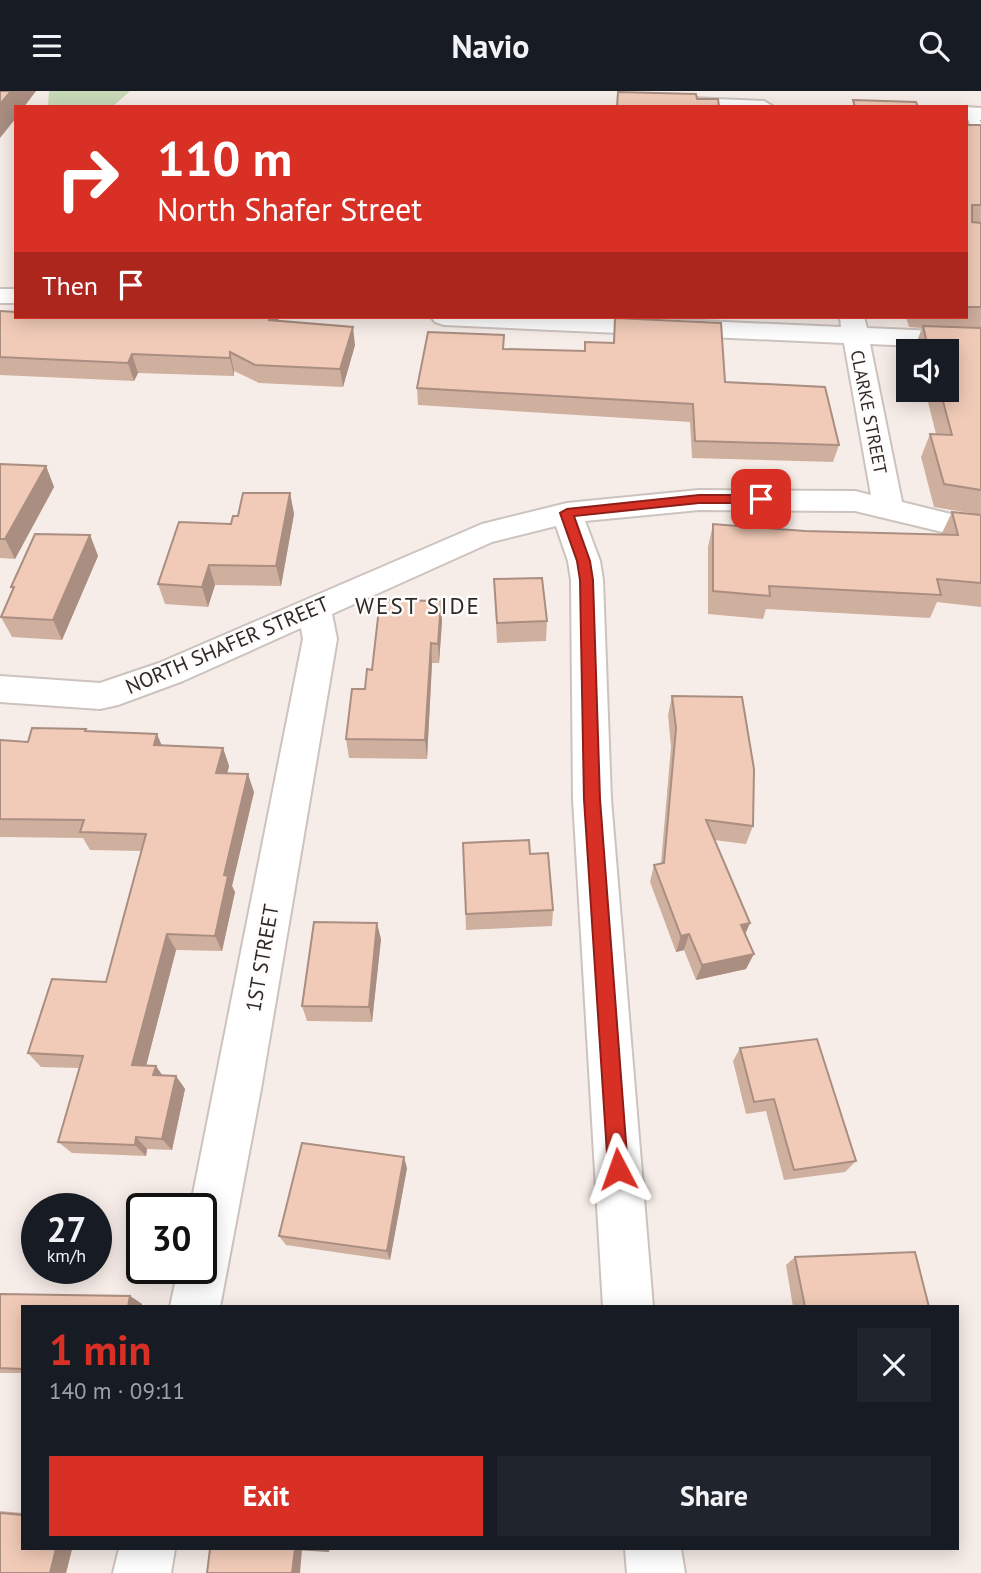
<!DOCTYPE html>
<html lang="en">
<head>
<meta charset="utf-8">
<style>
  body { margin:0; font-family:"PT Sans",sans-serif; background:#20242c; color:#f1f3f6; height:100vh; display:flex; flex-direction:column; font-size:26px; white-space:nowrap }
  * { box-sizing:border-box; margin:0 }
  p { font-size:23px; color:#9ea1a6 }
  .icon { flex:none; width:38px; height:38px; fill:none; stroke:currentColor; stroke-width:2; stroke-linecap:round; stroke-linejoin:round }
  .map { position:relative; flex:1; overflow:hidden }
  .drawer { position:absolute; left:21px; top:1214px; width:938px; height:245px; display:flex; flex-direction:column; background:#171b24; border-radius:0px; box-shadow:0 4px 18px #0003 }
  .drawer>* { flex:none }
  .banner { position:absolute; left:14px; top:14px; width:954px; height:214px; border-radius:0px; box-shadow:0 4px 18px #0003; background:#d93025; color:#fff; overflow:hidden }
  .fabs { position:absolute; left:896px; top:248px; display:grid; gap:14px }
  .fabs a { display:grid; place-items:center; width:63px; height:63px; border-radius:0px; background:#171b24; box-shadow:0 4px 18px #0003; font-size:35px }
  .speed { position:absolute; left:21px; top:1102px; display:flex; gap:14px; font-size:35px; font-weight:700; text-align:center }
  .speed>* { display:grid; place-content:center; width:91px; height:91px; border-radius:50%; background:#171b24; box-shadow:0 4px 18px #0003; line-height:1 }
  .speed small { font-size:18px; font-weight:400 }
  .speed .limit { border:4px solid #111; border-radius:10px; background:#fff; color:#111 }
  .pin { position:absolute; display:grid; place-items:center; width:60px; height:60px; color:#fff; margin:-30px; border-radius:14px; box-shadow:0 4px 10px #0006 }
  .me { position:absolute; width:77px; margin:-38px; rotate:356deg; stroke-linejoin:round; filter:drop-shadow(0 0 5px #0008) }
  .turn { display:flex; align-items:center; gap:24px; height:147px; padding:0 28px; font-size:32px }
  .turn .icon { width:91px; height:91px; stroke-width:2.5 }
  .turn b { display:block; font-size:49px; line-height:60px }
  .then { display:flex; align-items:center; height:66px; padding:0 28px; background:#0003; gap:14px; font-size:26px }
  .round { display:grid; place-items:center; flex:none; width:74px; height:74px; border-radius:0px; background:#20242c }
  .headline { display:flex; align-items:center; justify-content:space-between; height:119px; padding:0 28px }
  h1 { font-size:42px; font-weight:800; line-height:52px; color:#d93025 }
  .action { display:flex; gap:14px; margin-top:auto; padding:14px 28px }
  .action a { flex:1; height:80px; border-radius:0px; background:#d93025; color:#fff; font-size:28px; font-weight:800; line-height:80px; text-align:center }
  .action a+a { background:#20242c; color:#f1f3f6 }
  header { display:flex; justify-content:space-between; align-items:center; height:91px; padding:0 28px; background:#171b24; font-size:32px; font-weight:800 }
  .map>svg:first-child { display:block }
  .green { fill:#c9dab8 }
  .lines { fill:none; stroke-linecap:round; stroke-linejoin:round }
  .service-casing { stroke:#cdc3be; stroke-width:3 }
  .minor-casing { stroke:#cdc3be; stroke-width:4 }
  .service { fill:#fff; fill-rule:evenodd }
  .minor { fill:#fff; fill-rule:evenodd }
  .wall { fill:#cfaf9e }
  .shaded-wall { fill:#a98e81 }
  .building { fill:#f1cbb8; stroke:#a98e81; stroke-width:2 }
  .route { fill:#d93025; stroke:#8d1f18; stroke-width:2 }
  .labels { text-anchor:middle; dominant-baseline:central; stroke-width:5; stroke-linejoin:round; paint-order:stroke }
  .far-street-label { font-size:18px; fill:#2d2927; stroke:#fefcfb }
  .street-label { font-size:21px; fill:#2d2927; stroke:#fefcfb }
  .neighbourhood-label { font-size:23px; letter-spacing:2px; fill:#2d2927; stroke:#fefcfb }
</style>
</head>
<body>
<header><svg class="icon" aria-label="menu" viewBox="0 0 24 24"><path d="M4 6h16M4 12h16M4 18h16"/></svg>Navio<svg class="icon" aria-label="search" viewBox="0 0 24 24"><circle cx="10" cy="10" r="6"/><path d="M15 15l6 6"/></svg></header>
<div class="map">
<svg width="981" height="1482" viewBox="0 0 981 1482">
  <rect width="100%" height="100%" fill="#f7ede8"/>
  <!-- green -->
  <path class="green" d="M49 0H130L112 16H48Z"/>
  <g class="lines">
    <!-- service casing -->
    <g class="service-casing">
      <path id="service" d="M967 21 976 23 981 32V47L975 44 966 24Z"/>
    </g>
    <!-- minor casing -->
    <g class="minor-casing">
      <path id="minor" d="M667 6 764 10 774 16H660L657 12 660 8Z
        M966 16 981 17V29L966 28Z
        M0 198H16V212H0Z
        M431 226H610L841 236 840 226H864L867 237 981 242V258L870 253 902 411 955 424 981 426V446L955 444 855 420 699 419 585 430 600 470 603 489 611 708 653 1216H603L573 708 571 489 568 470 556 435 492 451 332 523 337 548 261 998 220 1216H170L178 1178H201V1118H190L303 548 301 537 183 590 118 614 100 618 0 611V585L100 592 159 572 482 433 567 412 699 399 855 400 871 404 844 252 444 234 435 231Z
        M119 1458H175L171 1482H113Z
        M625 1458H681L685 1482H627Z"/>
    </g>
    <!-- service -->
    <use href="#service" class="service"/>
    <!-- minor -->
    <use href="#minor" class="minor"/>
  </g>
  <!-- wall -->
  <path class="wall" d="M966 34H981V424L934 416 921 366 930 343H936L925 299H947V261H915L914 258 922 237 909 236 906 226H966Z
    M0 220 159 227 158 226H279L278 230 355 254 343 296 259 292 234 280V285L138 282 134 290 0 284Z
    M665 226H717V228Z
    M615 227 725 291 839 354 833 371 692 367 690 331 418 314 417 297 504 258 585 260 613 252Z
    M0 373 46 375 54 396 15 468 0 467Z
    M290 402 294 423 281 495 215 494 208 516 165 513 158 493 231 433 238 425Z
    M952 421 981 424V516L937 511 930 527 766 518 763 528 708 523V456L713 433 805 440 941 444Z
    M90 444 98 465 62 549 12 546 1 526 13 500 11 496Z
    M494 488 547 530 546 550 497 552Z
    M442 530 439 572H432L427 668 349 667 346 648 372 579Z
    M672 605 753 735 746 753 714 749 750 832 745 843 746 878 696 889 684 859 676 861 650 791 654 774 661 772 671 656 668 624Z
    M86 638 87 641 162 654 223 657 229 675 227 682 254 701 232 795 235 801 222 860 176 859 146 974 163 985H176L185 998 172 1059 147 1058 146 1065 72 1062 58 1051 79 977 41 976 28 962 106 891 142 760 90 759 83 747 0 746V649L28 651Z
    M463 752 530 763 553 819 552 835 466 839Z
    M381 848 372 931 307 930 302 915Z
    M740 957 856 1070 845 1081 784 1089 766 1020 746 1023 733 970Z
    M407 1077 390 1169 286 1154 279 1145Z
    M795 1166 929 1216H793L786 1174Z
    M0 1203 130 1205 142 1213 141 1216H23V1282H0Z
    M0 1420 23 1422V1458H72L66 1482H0Z"/>
  <!-- shaded-wall -->
  <path class="shaded-wall" d="M11 0H36L24 16H16V27L0 47V13Z
    M270 226H279L272 247 269 229Z
    M353 236 355 254 343 296 340 278Z
    M230 261 234 280V285L230 267Z
    M132 263 138 282 134 290 128 272Z
    M46 375 54 396 15 468 5 448Z
    M290 402 294 423 281 495 276 475Z
    M90 444 98 465 62 549 53 529Z
    M209 474 215 494 208 516 202 496Z
    M441 510 442 530 439 572 438 553Z
    M431 552 432 572 427 668 425 649Z
    M157 643 165 662 154 654Z
    M223 657 229 675 223 700 216 682Z
    M248 683 254 701 232 795 235 801 222 860 215 845 224 784Z
    M377 832 381 848 372 931 369 916Z
    M750 832 743 848 741 834Z
    M167 843 176 859 143 987 132 974Z
    M689 843 684 859 676 861 681 845Z
    M754 863 746 878 696 889 702 874Z
    M156 975 165 988 153 984Z
    M176 985 185 998 172 1059 162 1048Z
    M136 1046 147 1058 146 1065 135 1054Z
    M404 1066 407 1077 390 1169 387 1160Z
    M130 1205 142 1213 141 1216H128Z
    M56 1458H72L66 1482H50Z
    M295 1458H302L300 1482H292Z"/>
  <!-- building -->
  <path class="building" d="M0 0H11L0 13Z
    M618 1 696 3 697 8H718L719 16H617Z
    M853 9 916 11 918 16H855Z
    M966 34H981V114H972V131L981 132V216H966Z
    M0 220 16 221V226L159 227 162 226H270L269 229 353 236 340 278 255 274 230 261V267L132 263 128 272 0 266Z
    M615 227 721 232 725 291 825 296 839 354 695 350 693 313 417 297 428 241 504 244 503 258 585 260V251L614 252Z
    M923 235 981 237V399L944 393 930 343 952 344 940 299H947V261H929Z
    M0 373 46 375 5 448H0Z
    M243 402H290L276 475 209 474 202 496 158 493 179 431 231 433 233 425H238Z
    M952 421 981 424V492L937 488 941 504 769 495 770 505 713 500V433L805 440 958 444Z
    M35 443 90 444 53 529 1 526 14 496H11Z
    M542 487 547 530 497 532 494 488Z
    M380 509 441 510 438 553 431 552 425 649 346 648 352 598H365L367 578 372 579Z
    M672 605 742 606 754 678 753 735 706 729 750 832 741 834 754 863 702 874 689 843 681 845 654 774 664 772 676 637Z
    M32 637 86 638 85 640 157 643 154 654 223 657 216 682 248 683 224 784 228 785 215 845 167 843 132 974 156 975 153 984 176 985 162 1048 136 1046 135 1054 58 1051 83 965 28 962 52 888 106 891 146 743 80 741 84 729 0 728V649L28 651Z
    M529 749 530 763 548 762 553 819 466 823 463 752Z
    M314 831 377 832 369 916 302 915Z
    M817 948 856 1070 794 1079 774 1008 754 1011 740 957Z
    M302 1052 404 1066 387 1160 279 1145Z
    M915 1161 929 1216H805L795 1166Z
    M0 1203 130 1205 128 1216H23V1278L0 1277Z
    M0 1422 23 1424V1458H56L50 1482H0Z
    M210 1458H329L328 1460 295 1458 292 1482H207Z"/>
  <!-- route -->
  <path class="route" d="M699 404H761L767 408 761 412H699L574 425 590 470 593 489 600 708 628 1078 625 1085 618 1088 611 1085 608 1078 584 708 580 489 577 470 560 422 567 418Z"/>
  <g class="labels">
    <!-- far-street labels -->
    <g class="far-street-label">
      <text transform="translate(869 321) rotate(79)">CLARKE STREET</text>
    </g>
    <!-- street labels -->
    <g class="street-label">
      <text transform="translate(227 554) rotate(-23)">NORTH SHAFER STREET</text>
      <text transform="translate(262 867) rotate(-80)">1ST STREET</text>
    </g>
    <!-- neighbourhood labels -->
    <g class="neighbourhood-label">
      <text x="418" y="514">WEST SIDE</text>
    </g>
  </g>
</svg>
<div class="fabs">
<a><svg class="icon" aria-label="sound" viewBox="0 0 24 24"><path d="M4 9h4l5-4v14l-5-4H4zM17 9q2 3 0 6"/></svg></a>
</div>
<div class="speed"><div>27<small>km/h</small></div><div class="limit">30</div></div>
<div class="pin" style="left:761px;top:408px;background:#d93025"><svg class="icon" aria-label="arrive" viewBox="0 0 24 24"><path d="M6 21V4h12l-3 4 3 4H6"/></svg></div>
<svg class="me" style="left:618px;top:1078px" viewBox="-20 -20 40 40"><path d="M0-17L14 15 0 8-14 15z" fill="#d93025" stroke="#fff" stroke-width="4"/></svg>
<div class="banner">
<div class="turn"><svg class="icon" aria-label="right" viewBox="0 0 24 24"><path d="M7 20v-9h11M14 6l5 5-5 5"/></svg><div><b>110 m</b>North Shafer Street</div></div>
<div class="then">Then<svg class="icon" aria-label="arrive" viewBox="0 0 24 24"><path d="M6 21V4h12l-3 4 3 4H6"/></svg></div>
</div>
<section class="drawer">
<div class="headline"><div><h1>1 min</h1><p>140 m · 09:11</p></div><a class="round"><svg class="icon" aria-label="close" viewBox="0 0 24 24"><path d="M6 6l12 12M18 6L6 18"/></svg></a></div>
<div class="action"><a>Exit</a><a>Share</a></div>
</section>
</div>
</body>
</html>
